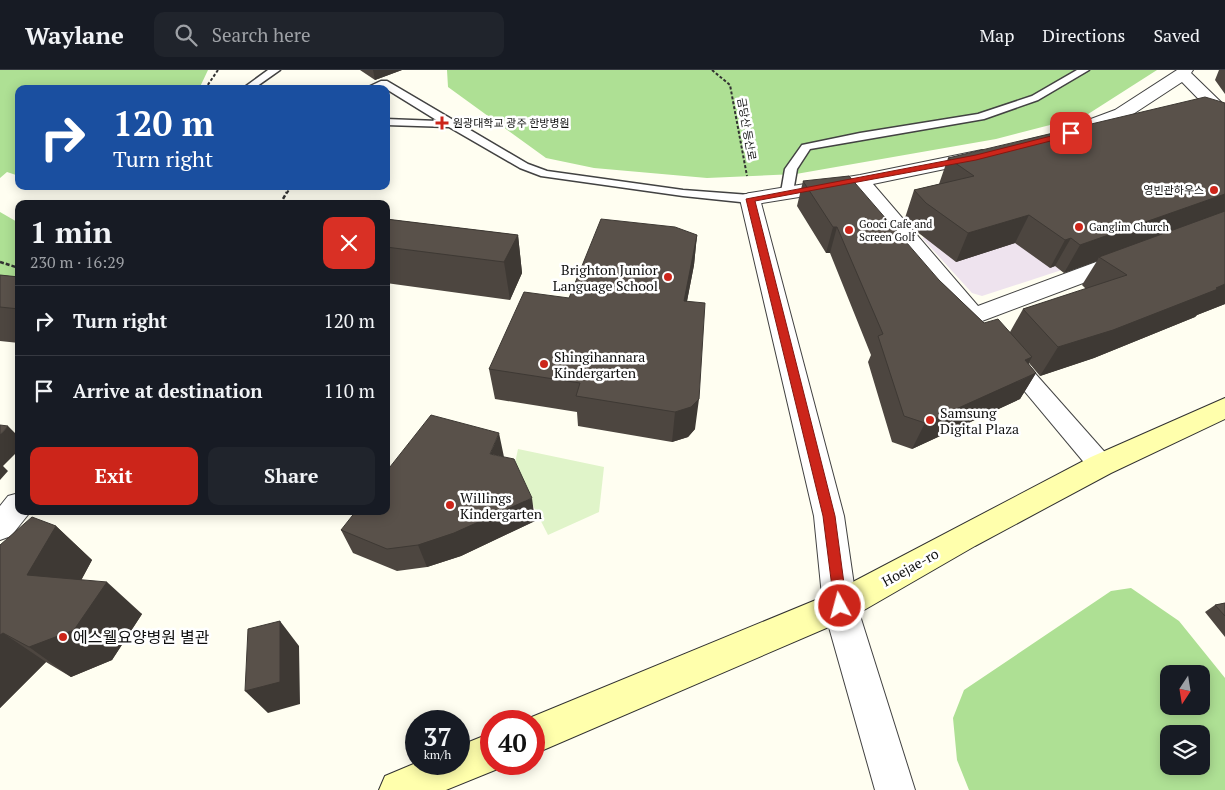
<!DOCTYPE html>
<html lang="en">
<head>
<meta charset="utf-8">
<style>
  body { margin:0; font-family:"PT Serif","Noto Sans KR",serif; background:#20242c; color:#f1f3f6; height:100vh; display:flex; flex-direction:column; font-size:19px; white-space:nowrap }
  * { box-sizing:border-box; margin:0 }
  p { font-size:16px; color:#9ea1a6 }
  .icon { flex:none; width:28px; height:28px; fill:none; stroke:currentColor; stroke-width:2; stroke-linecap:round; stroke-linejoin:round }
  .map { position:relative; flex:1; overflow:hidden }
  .sheet { position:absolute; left:15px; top:130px; width:375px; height:315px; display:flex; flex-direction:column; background:#171b24; border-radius:10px; box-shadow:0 2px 12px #0003 }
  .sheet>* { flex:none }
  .guide { position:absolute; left:15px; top:15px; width:375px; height:105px; border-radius:10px; box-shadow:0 2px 12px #0003; background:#1a4fa0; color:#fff; overflow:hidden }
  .needle { width:32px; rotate:192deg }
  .tools { position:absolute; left:1160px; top:595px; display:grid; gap:10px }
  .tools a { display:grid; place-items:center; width:50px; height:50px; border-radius:10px; background:#171b24; box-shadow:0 2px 12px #0003; font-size:25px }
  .speed { position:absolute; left:405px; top:640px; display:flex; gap:10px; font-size:25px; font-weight:700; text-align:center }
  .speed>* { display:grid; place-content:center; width:65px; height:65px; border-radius:50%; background:#171b24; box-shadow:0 2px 12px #0003; line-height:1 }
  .speed small { font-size:12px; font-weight:400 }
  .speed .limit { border:8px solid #d22; background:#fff; color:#111 }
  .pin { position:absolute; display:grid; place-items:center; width:42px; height:42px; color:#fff; margin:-21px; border-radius:10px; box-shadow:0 2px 8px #0006 }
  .me { position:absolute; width:55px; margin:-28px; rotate:353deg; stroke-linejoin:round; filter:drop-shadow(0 0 4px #0008) }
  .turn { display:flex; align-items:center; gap:18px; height:105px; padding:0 15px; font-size:22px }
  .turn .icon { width:65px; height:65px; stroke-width:2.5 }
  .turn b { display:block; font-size:35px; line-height:42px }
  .round { display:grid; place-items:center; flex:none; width:52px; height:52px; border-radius:10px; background:#20242c }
  .head { display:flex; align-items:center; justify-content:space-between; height:85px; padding:0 15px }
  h1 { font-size:30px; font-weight:700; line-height:38px }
  .button { display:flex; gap:10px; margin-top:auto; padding:10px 15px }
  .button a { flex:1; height:58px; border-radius:10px; background:#cc251a; color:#fff; font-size:20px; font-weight:700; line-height:58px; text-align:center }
  .button a+a { background:#20242c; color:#f1f3f6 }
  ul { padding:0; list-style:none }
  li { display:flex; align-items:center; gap:15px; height:70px; padding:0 15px; border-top:1px solid #363941 }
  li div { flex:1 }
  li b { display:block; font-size:19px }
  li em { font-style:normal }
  header { display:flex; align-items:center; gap:30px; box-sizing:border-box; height:70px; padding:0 25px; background:#171b24; border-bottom:1px solid #363941 }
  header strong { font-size:24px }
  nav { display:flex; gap:28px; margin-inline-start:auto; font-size:18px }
  .search { width:350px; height:45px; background:#20242c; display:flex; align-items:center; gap:12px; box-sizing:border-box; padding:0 18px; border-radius:10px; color:#9ea1a6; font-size:19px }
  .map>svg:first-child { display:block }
  .industrial { fill:#eee3ee }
  .forest { fill:#aee094; fill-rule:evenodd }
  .pitch { fill:#e0f4c9 }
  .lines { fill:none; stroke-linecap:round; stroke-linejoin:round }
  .service-casing { stroke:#424242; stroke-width:3 }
  .pedestrian-casing { stroke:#424242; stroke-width:2 }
  .minor-casing { stroke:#424242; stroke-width:2 }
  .tertiary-casing { stroke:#424242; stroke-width:2 }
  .secondary-casing { stroke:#313131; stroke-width:2 }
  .path-far1 { stroke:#313131; stroke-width:2; stroke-dasharray:3 2; stroke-linecap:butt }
  .path { stroke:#313131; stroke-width:2.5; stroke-dasharray:4 2; stroke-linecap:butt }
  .service { fill:#fff; fill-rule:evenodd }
  .pedestrian { fill:#fff; fill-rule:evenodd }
  .minor { fill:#fff; fill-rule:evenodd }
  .tertiary { fill:#fff; fill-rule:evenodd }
  .secondary { fill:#ffffac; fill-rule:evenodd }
  .wall { fill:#4d4640 }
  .shaded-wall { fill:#3e3934 }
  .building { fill:#59514a; stroke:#3e3934 }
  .route { fill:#cc251a; stroke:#851811 }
  .poi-dot { fill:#cc251a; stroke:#fff; stroke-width:2 }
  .labels { text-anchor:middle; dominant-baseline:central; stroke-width:5; stroke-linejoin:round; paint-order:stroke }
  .far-poi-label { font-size:11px; fill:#0f0f0f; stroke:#fff; text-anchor:start }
  .far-street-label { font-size:11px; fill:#0f0f0f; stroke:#fff }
  .poi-label { font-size:14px; fill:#0f0f0f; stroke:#fff; text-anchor:start }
  .street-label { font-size:14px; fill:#0f0f0f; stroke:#fff }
  .near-poi-label { font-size:16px; fill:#0f0f0f; stroke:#fff; text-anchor:start }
</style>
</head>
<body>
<header>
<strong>Waylane</strong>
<div class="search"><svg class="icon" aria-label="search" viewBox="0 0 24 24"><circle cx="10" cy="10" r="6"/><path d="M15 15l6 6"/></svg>Search here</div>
<nav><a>Map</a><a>Directions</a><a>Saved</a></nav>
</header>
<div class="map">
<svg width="1225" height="720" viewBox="0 0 1225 720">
  <rect width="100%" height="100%" fill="#fffef1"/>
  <!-- industrial -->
  <path class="industrial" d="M1011 144 1083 193 982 226 972 223 922 168Z"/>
  <!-- forest -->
  <path class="forest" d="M0 0H208L199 19H19V106L7 102 0 108Z
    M447 0H1157L1085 46 996 69 796 104 707 108 594 98 546 88 448 17Z
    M0 142 19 153V216L0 213Z
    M1131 518 1179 551 1225 608V720H969L957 690 953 648 964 620 1111 521ZM1169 604H1201V636H1169ZM1169 664H1201V696H1169Z"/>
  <!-- pitch -->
  <path class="pitch" d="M518 379 604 397 599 442 548 465 514 398Z"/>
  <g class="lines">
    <!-- service casing -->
    <g class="service-casing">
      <path id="service" d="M268 0H280L253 19H242Z
        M1077 0H1089L1038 30 984 49 810 79 797 99 793 122 787 125 781 122 785 99 802 75 860 63 978 44 1032 26Z
        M381 11H387L528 94 547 101 683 120 750 125 756 129 750 133 683 126 541 106 520 98 449 57 386 55V49L438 51 383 17 364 19Z"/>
    </g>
    <!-- pedestrian casing -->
    <g class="pedestrian-casing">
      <path id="pedestrian" d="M1009 281 1017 283 1110 388 1113 395 1110 402 1101 405 1092 402 1001 293 998 288 1001 283Z"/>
    </g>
    <!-- minor casing -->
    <g class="minor-casing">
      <path id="minor" d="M1177 0H1193L1191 3 1225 36V51L1219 50 1182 12 1127 48 1070 68 1064 67 1061 63 1064 59 1115 40Z
        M982 80 988 82 991 86 988 90 873 114 978 236 1115 185 1123 183 1131 185 1134 190 1131 195 974 254 966 251 855 118 750 135 743 133 740 129 743 125 750 123 860 105Z
        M19 423V441H31L11 466 0 470V436L8 426Z"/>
    </g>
    <!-- tertiary casing -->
    <g class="tertiary-casing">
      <path id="tertiary" d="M750 123 757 125 760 129 844 446 857 536 915 720H875L823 536 814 446 740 129 743 125Z"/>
    </g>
    <!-- secondary casing -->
    <g class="secondary-casing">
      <path id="secondary" d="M1225 328V349L1111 403 975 476 852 547 534 684V651H522L828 525 1091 387Z
        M491 663V694H505V696L446 720H379L385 706 416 693 459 694V676Z"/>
    </g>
    <!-- path-far1 -->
    <path class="path-far1" d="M712 0 730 15 747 106
      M205 19 218 0
      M287 123 291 116"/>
    <!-- path -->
    <path class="path" d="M280 134 287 122
      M0 192 19 198"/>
    <!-- service -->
    <use href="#service" class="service"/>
    <!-- pedestrian -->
    <use href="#pedestrian" class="pedestrian"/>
    <!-- minor -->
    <use href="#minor" class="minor"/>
    <!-- tertiary -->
    <use href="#tertiary" class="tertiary"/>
    <!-- secondary -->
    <use href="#secondary" class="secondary"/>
  </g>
  <!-- wall -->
  <path class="wall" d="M360 0H402L375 10Z
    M1219 0H1225V24L1215 10Z
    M1225 33V234L1197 245 1195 247 1094 288 1040 306 1029 293V294L1036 303 1020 329 912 379 892 372 868 292 871 285 830 183H826L797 136 803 111 939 210 984 253 1010 262 1023 239 1086 219 1082 215 1097 191 1064 203 1055 196 1050 198 1015 173 956 192 916 161 905 148 914 120 939 114 948 88Z
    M386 149 518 165 522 203 510 230 386 213Z
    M697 165 694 195 687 231 695 359 688 367 672 372 578 356 577 342 495 329 489 299 569 228Z
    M0 205 19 207V273L0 271Z
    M503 387 535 451 461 486 427 497 397 501 353 483 341 460Z
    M56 456 92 490 81 510 142 544 112 590 71 607 46 592 0 638V475Z
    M1225 533V567L1205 542 1215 535Z"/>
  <!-- shaded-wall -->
  <path class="shaded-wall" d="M373 0H402L375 10Z
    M1225 124V145L1099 187 1097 191 1064 203 1080 175Z
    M1029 145 1015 173 956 192 968 163Z
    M833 157H837L830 183H826Z
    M518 165 522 203 510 230 504 192Z
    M697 165 694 195 681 262 684 231Z
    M1071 168 1055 196 1050 198 1065 170Z
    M1225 214V234L1197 245 1195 247 1094 288 1040 306 1058 277Z
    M1032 287 1018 312 1036 303 1020 329 912 379 925 353 1025 290Z
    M699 329 695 359 688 367 672 372 675 342Z
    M8 356 19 367V380L3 396 8 401 0 410V365Z
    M499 363 504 387 490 384Z
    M532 428 535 451 461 486 427 497 418 475Z
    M56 456 92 490 67 537 27 505Z
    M107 512 142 544 112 590 71 607 29 577Z
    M280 551 299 576 300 634 268 643 245 621Z
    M3 563 46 592 0 638V565Z"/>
  <!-- building -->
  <path class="building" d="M1205 27 1225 33V124L1080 175 1071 168 1065 170 1029 145 968 163 926 133 914 120 974 106 948 88Z
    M849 106 939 210 984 253 998 249 1032 287 1025 290 1036 303 925 353 904 346 878 266 883 264 837 157H833L803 111Z
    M1225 141V214L1216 218 1218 219 1113 260 1058 277 1023 239 1127 205 1099 187Z
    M386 149 518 165 504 192 386 177Z
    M601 149 675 157 697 165 684 231 705 233 699 329 691 337 675 342 576 326 580 313 489 299 524 222 569 228Z
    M0 205 19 207V239L0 237Z
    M431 345 499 363 490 384 514 389 532 428 454 463 418 475 387 479 341 460 356 441H386V402Z
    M0 355 8 356 0 365Z
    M32 447 56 456 27 505 107 512 74 560 29 577 3 563 0 565V475Z
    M1225 533V546L1215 535Z
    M280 551V612L245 621 248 559Z"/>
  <!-- route -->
  <path class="route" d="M1071 61H1074V65L976 90 755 131 835 446 847 536 845 541 840 543 835 541 823 446 746 129 976 85Z"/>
  <!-- markers -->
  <g class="poi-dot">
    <path d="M439.5 45.5h5v5h5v5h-5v5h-5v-5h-5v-5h5z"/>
    <circle cx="1214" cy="120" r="5"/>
    <circle cx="1079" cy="157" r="5"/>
    <circle cx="849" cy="160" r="5"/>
    <circle cx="668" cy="207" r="5"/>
    <circle cx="544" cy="294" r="5"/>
    <circle cx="930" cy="350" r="5"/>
    <circle cx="450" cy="435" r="5"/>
    <circle cx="63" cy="567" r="5"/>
  </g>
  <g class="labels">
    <!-- far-poi labels -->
    <g class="far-poi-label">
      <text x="453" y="53">원광대학교 광주 한방병원</text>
      <text x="1204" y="120" text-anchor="end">영빈관하우스</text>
      <text x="859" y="154">Gooci Cafe and<tspan x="859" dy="13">Screen Golf</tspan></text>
      <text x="1089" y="157">Ganglim Church</text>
    </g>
    <!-- far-street labels -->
    <g class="far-street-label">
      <text transform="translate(747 59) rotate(80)">금당산 등산로</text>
    </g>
    <!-- poi labels -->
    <g class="poi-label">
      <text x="658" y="199" text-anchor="end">Brighton Junior<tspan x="658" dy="16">Language School</tspan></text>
      <text x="554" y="286">Shingihannara<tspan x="554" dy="16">Kindergarten</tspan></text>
      <text x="940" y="342">Samsung<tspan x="940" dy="16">Digital Plaza</tspan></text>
      <text x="460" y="427">Willings<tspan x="460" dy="16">Kindergarten</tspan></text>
    </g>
    <!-- street labels -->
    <g class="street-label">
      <text transform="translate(910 497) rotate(-29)">Hoejae-ro</text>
    </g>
    <!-- near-poi labels -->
    <g class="near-poi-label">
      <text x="73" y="567">에스웰요양병원 별관</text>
    </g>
  </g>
</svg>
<div class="tools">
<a><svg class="needle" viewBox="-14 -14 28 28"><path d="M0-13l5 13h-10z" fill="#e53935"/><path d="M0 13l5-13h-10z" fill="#9ea1a6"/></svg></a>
<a><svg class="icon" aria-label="layers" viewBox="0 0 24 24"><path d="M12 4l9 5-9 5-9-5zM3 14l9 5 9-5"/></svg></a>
</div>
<div class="speed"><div>37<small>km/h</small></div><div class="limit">40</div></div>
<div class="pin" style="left:1071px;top:63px;background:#d93025"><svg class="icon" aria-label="arrive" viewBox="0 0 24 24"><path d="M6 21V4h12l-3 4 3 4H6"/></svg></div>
<svg class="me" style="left:840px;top:536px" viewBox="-20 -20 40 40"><circle r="17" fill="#cc251a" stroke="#fff" stroke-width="3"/><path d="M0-11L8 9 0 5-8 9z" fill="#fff"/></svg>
<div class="guide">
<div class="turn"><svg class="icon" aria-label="right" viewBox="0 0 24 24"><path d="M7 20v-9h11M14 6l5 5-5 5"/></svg><div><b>120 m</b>Turn right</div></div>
</div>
<section class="sheet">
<div class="head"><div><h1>1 min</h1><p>230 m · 16:29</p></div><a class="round" style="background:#d93025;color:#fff"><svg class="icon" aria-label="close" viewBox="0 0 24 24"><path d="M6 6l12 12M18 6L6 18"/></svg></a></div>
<ul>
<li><svg class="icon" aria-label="right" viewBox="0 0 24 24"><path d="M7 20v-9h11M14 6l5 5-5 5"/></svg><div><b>Turn right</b></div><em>120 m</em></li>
<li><svg class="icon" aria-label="arrive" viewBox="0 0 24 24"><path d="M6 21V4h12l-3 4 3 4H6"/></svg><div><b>Arrive at destination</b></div><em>110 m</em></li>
</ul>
<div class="button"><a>Exit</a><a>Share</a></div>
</section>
</div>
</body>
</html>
